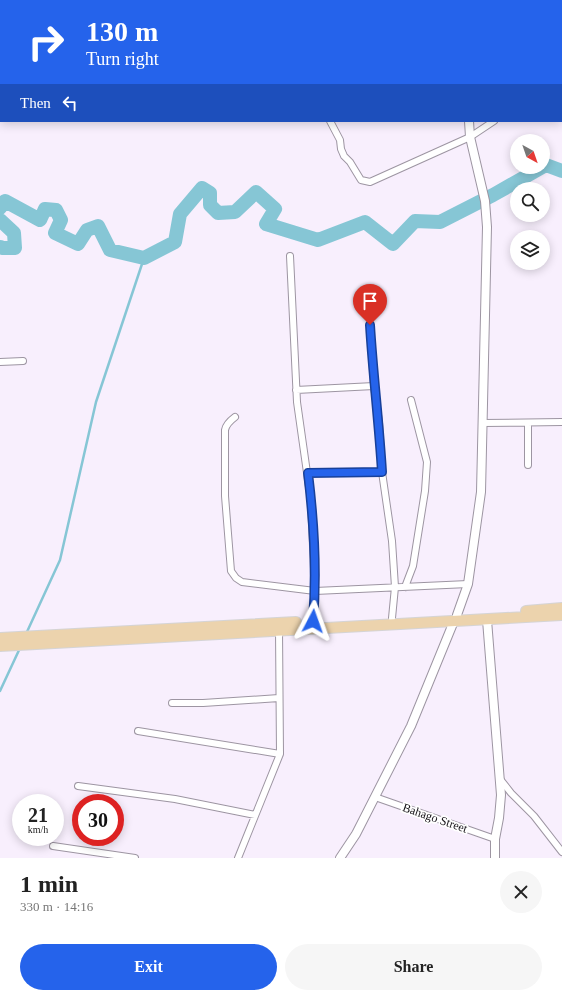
<!DOCTYPE html>
<html lang="en">
<head>
<meta charset="utf-8">
<style>
  body { margin:0; font-family:Georgia,serif; background:#f6f6f6; color:#222; height:100vh; display:flex; flex-direction:column; font-size:15px; white-space:nowrap }
  * { box-sizing:border-box; margin:0 }
  p { font-size:13px; color:#767676 }
  .icon { flex:none; width:22px; height:22px; fill:none; stroke:currentColor; stroke-width:2; stroke-linecap:round; stroke-linejoin:round }
  .map { position:relative; height:858px; overflow:hidden }
  .panel { display:flex; flex-direction:column; background:#fff; flex:1 }
  .panel>* { flex:none }
  .top-card { position:absolute; left:0px; top:0px; width:562px; height:122px; box-shadow:0 2px 10px #0003; background:#2563eb; color:#fff; overflow:hidden }
  .needle { width:26px; rotate:140deg }
  .fabs { position:absolute; left:510px; top:134px; display:grid; gap:8px }
  .fabs a { display:grid; place-items:center; width:40px; height:40px; border-radius:50%; background:#fff; box-shadow:0 2px 10px #0003; font-size:20px }
  .speed { position:absolute; left:12px; top:794px; display:flex; gap:8px; font-size:20px; font-weight:700; text-align:center }
  .speed>* { display:grid; place-content:center; width:52px; height:52px; border-radius:50%; background:#fff; box-shadow:0 2px 10px #0003; line-height:1 }
  .speed small { font-size:10px; font-weight:400 }
  .speed .limit { border:6px solid #d22; background:#fff; color:#111 }
  .pin { position:absolute; display:grid; place-items:center; width:34px; height:34px; color:#fff; margin:-41px -17px; border-radius:50% 50% 50% 0; rotate:-45deg; box-shadow:0 0 4px #0007 }
  .pin .icon { rotate:45deg }
  .me { position:absolute; width:44px; margin:-22px; rotate:4deg; stroke-linejoin:round; filter:drop-shadow(0 0 3px #0008) }
  .turn { display:flex; align-items:center; gap:14px; height:84px; padding:0 20px; font-size:18px }
  .turn .icon { width:52px; height:52px; stroke-width:2.5 }
  .turn b { display:block; font-size:28px; line-height:34px }
  .then { display:flex; align-items:center; height:38px; padding:0 20px; background:#0003; gap:8px; font-size:15px }
  .round { display:grid; place-items:center; flex:none; width:42px; height:42px; border-radius:21px; background:#f6f6f6 }
  .summary { display:flex; align-items:center; justify-content:space-between; height:68px; padding:0 20px }
  h1 { font-size:24px; font-weight:600; line-height:30px }
  .action { display:flex; gap:8px; margin-top:auto; padding:8px 20px }
  .action a { flex:1; height:46px; border-radius:24px; background:#2563eb; color:#fff; font-size:16px; font-weight:600; line-height:46px; text-align:center }
  .action a+a { background:#f6f6f6; color:#222 }
  .map>svg:first-child { display:block }
  .lines { fill:none; stroke-linecap:round; stroke-linejoin:round }
  .stream { stroke:#86c6d5; stroke-width:2.5 }
  .river { stroke:#86c6d5; stroke-width:14 }
  .minor-casing { stroke:#9d95a2; stroke-width:8 }
  .tertiary-casing { stroke:#9d95a2; stroke-width:10 }
  .primary-casing { stroke:#d5d4d5; stroke-width:12 }
  .minor { stroke:#fff; stroke-width:6 }
  .tertiary { stroke:#fff; stroke-width:8 }
  .primary { stroke:#ecd3ad; stroke-width:10 }
  .route-casing { stroke:#184099; stroke-width:10 }
  .route { stroke:#2563eb; stroke-width:7 }
  .labels { text-anchor:middle; dominant-baseline:central; stroke-width:3.5; stroke-linejoin:round; paint-order:stroke }
  .street-label { font-size:12px; fill:#131015; stroke:#fff }
</style>
</head>
<body>
<div class="map">
<svg width="562" height="858" viewBox="0 0 562 858">
  <rect width="100%" height="100%" fill="#f8effd"/>
  <g class="lines">
    <!-- stream -->
    <path class="stream" d="M26 634 60 560 96 402 144 258
      M0 691 20 648"/>
    <!-- river -->
    <path class="river" d="M0 208 5 201 40 220 45 209 56 210 61 220 55 233 78 244 87 230 98 226 110 250 144 258 175 242 180 214 202 188 210 193V205L218 213 235 212 256 192 275 209 266 224 318 240 365 222 393 244 415 221 440 222 493 195 546 165 562 171
      M0 220 14 233 15 248H3L0 247"/>
    <!-- minor casing -->
    <g class="minor-casing">
      <path id="minor" d="M76 0V1
        M165 0 166 1
        M252 0V1
        M542 0 543 1
        M394 1 398 0
        M0 15 1 18
        M561 32 562 33
        M0 35 1 33
        M0 50 1 51
        M561 85H562
        M330 121 340 140 341 149 344 156 350 162 361 180 370 182 470 137 494 121
        M290 256 297 402 311 501 315 591 313 621
        M370 325 374 386 379 422 382 472 392 541 395 587 392 618
        M0 362 23 361
        M296 390 374 386
        M235 417C231 420 226 424 225 430V496L231 571 236 578 242 582 315 591 468 584
        M482 423 562 422
        M528 423V465
        M308 473 382 472
        M405 587 413 566 425 491 427 462 411 400
        M172 703H203L279 698
        M138 731 280 754
        M500 779 511 793 534 816 562 852
        M78 786 175 799 255 815
        M375 797 495 839
        M53 846 135 858
        M238 858 280 754 279 630"/>
    </g>
    <!-- tertiary casing -->
    <g class="tertiary-casing">
      <path id="tertiary" d="M466 1V0
        M457 615 468 584 481 492 487 227 485 201 470 137 469 121
        M487 620 501 795 499 818 495 839V858
        M340 858 356 834 411 726 454 621"/>
    </g>
    <!-- primary casing -->
    <g class="primary-casing">
      <path id="primary" d="M526 611 562 608
        M0 638 296 622
        M0 646 562 615"/>
    </g>
    <!-- minor -->
    <use href="#minor" class="minor"/>
    <!-- tertiary -->
    <use href="#tertiary" class="tertiary"/>
    <!-- primary -->
    <use href="#primary" class="primary"/>
  </g>
  <g class="lines">
    <!-- route casing -->
    <g class="route-casing">
      <path id="route" d="M313 621C317 572 314 522 308 473L382 472C379 423 373 374 370 325"/>
    </g>
    <!-- route -->
    <use href="#route" class="route"/>
  </g>
  <g class="labels">
    <!-- street labels -->
    <g class="street-label">
      <text transform="translate(435 818) rotate(19)">Bahago Street</text>
    </g>
  </g>
</svg>
<div class="fabs">
<a><svg class="needle" viewBox="-14 -14 28 28"><path d="M0-13l5 13h-10z" fill="#e53935"/><path d="M0 13l5-13h-10z" fill="#767676"/></svg></a>
<a><svg class="icon" aria-label="search" viewBox="0 0 24 24"><circle cx="10" cy="10" r="6"/><path d="M15 15l6 6"/></svg></a>
<a><svg class="icon" aria-label="layers" viewBox="0 0 24 24"><path d="M12 4l9 5-9 5-9-5zM3 14l9 5 9-5"/></svg></a>
</div>
<div class="speed"><div>21<small>km/h</small></div><div class="limit">30</div></div>
<div class="pin" style="left:370px;top:325px;background:#d93025"><svg class="icon" aria-label="arrive" viewBox="0 0 24 24"><path d="M6 21V4h12l-3 4 3 4H6"/></svg></div>
<svg class="me" style="left:313px;top:621px" viewBox="-20 -20 40 40"><path d="M0-17L14 15 0 8-14 15z" fill="#2563eb" stroke="#fff" stroke-width="4"/></svg>
<div class="top-card">
<div class="turn"><svg class="icon" aria-label="right" viewBox="0 0 24 24"><path d="M7 20v-9h11M14 6l5 5-5 5"/></svg><div><b>130 m</b>Turn right</div></div>
<div class="then">Then<svg class="icon" aria-label="left" viewBox="0 0 24 24"><path d="M17 20v-9H6M10 6l-5 5 5 5"/></svg></div>
</div>
</div>
<section class="panel">
<div class="summary"><div><h1>1 min</h1><p>330 m · 14:16</p></div><a class="round"><svg class="icon" aria-label="close" viewBox="0 0 24 24"><path d="M6 6l12 12M18 6L6 18"/></svg></a></div>
<div class="action"><a>Exit</a><a>Share</a></div>
</section>
</body>
</html>
